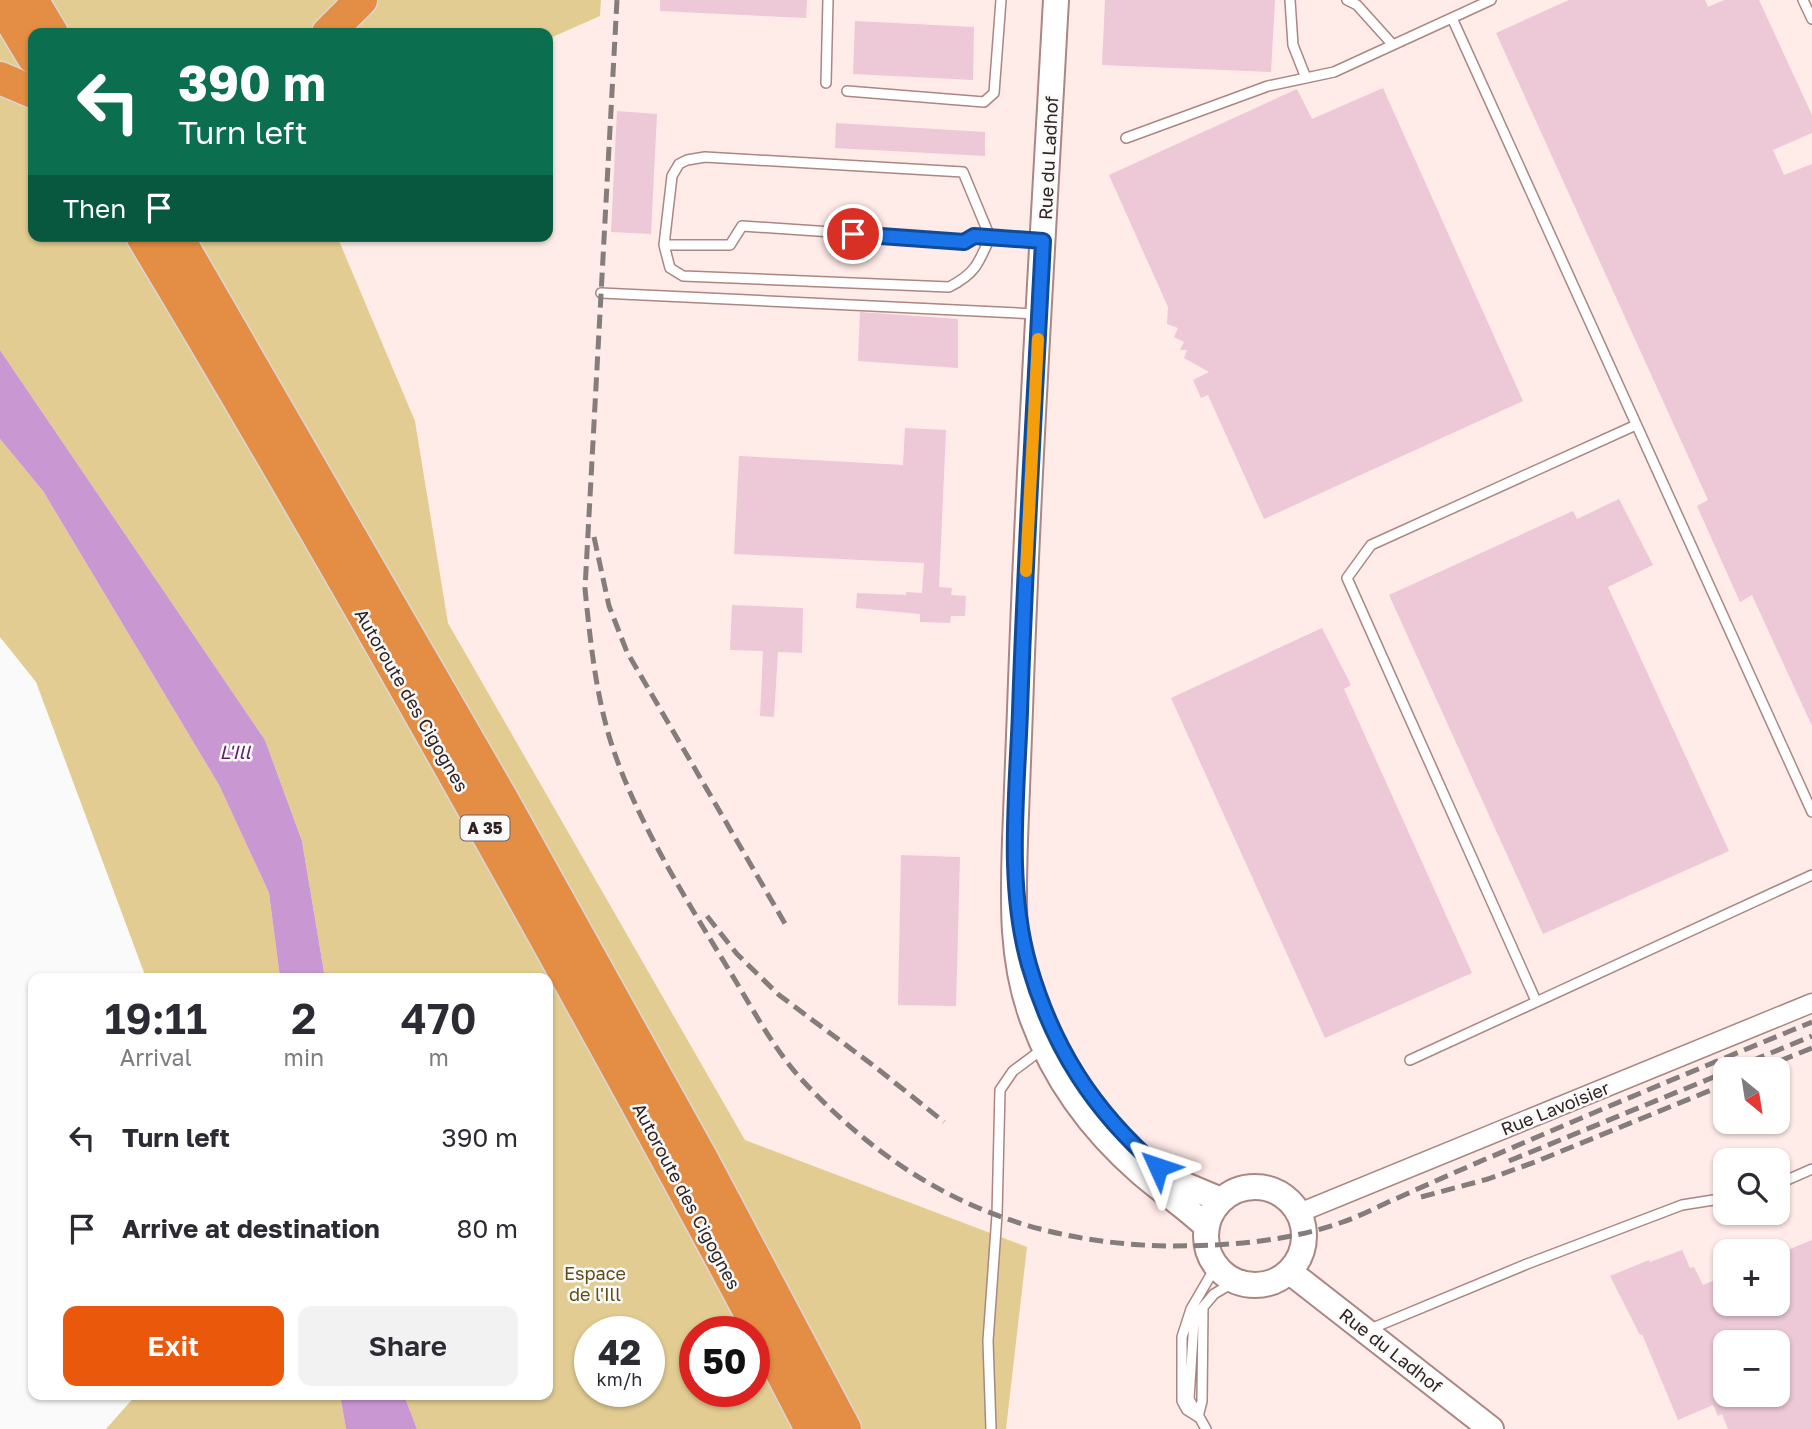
<!DOCTYPE html>
<html lang="en">
<head>
<meta charset="utf-8">
<style>
  body { margin:0; font-family:"Golos Text",sans-serif; background:#f2f2f3; color:#2b2b33; height:100vh; display:flex; flex-direction:column; font-size:26px; white-space:nowrap }
  * { box-sizing:border-box; margin:0 }
  p { font-size:23px; color:#7c7c81 }
  .icon { flex:none; width:38px; height:38px; fill:none; stroke:currentColor; stroke-width:2; stroke-linecap:round; stroke-linejoin:round }
  .map { position:relative; flex:1; overflow:hidden }
  .sheet { position:absolute; left:28px; top:973px; width:525px; height:427px; display:flex; flex-direction:column; background:#fff; border-radius:14px; box-shadow:0 2px 5px #0004 }
  .sheet>* { flex:none }
  .banner { position:absolute; left:28px; top:28px; width:525px; height:214px; border-radius:14px; box-shadow:0 2px 5px #0004; background:#0b6e4f; color:#fff; overflow:hidden }
  .needle { width:46px; rotate:150deg }
  .buttons { position:absolute; left:1713px; top:1057px; display:grid; gap:14px }
  .buttons a { display:grid; place-items:center; width:77px; height:77px; border-radius:14px; background:#fff; box-shadow:0 2px 5px #0004; font-size:35px }
  .speed { position:absolute; left:574px; top:1316px; display:flex; gap:14px; font-size:35px; font-weight:700; text-align:center }
  .speed>* { display:grid; place-content:center; width:91px; height:91px; border-radius:50%; background:#fff; box-shadow:0 2px 5px #0004; line-height:1 }
  .speed small { font-size:18px; font-weight:400 }
  .speed .limit { border:10px solid #d22; background:#fff; color:#111 }
  .pin { position:absolute; display:grid; place-items:center; width:60px; height:60px; color:#fff; margin:-30px; border:4px solid #fff; border-radius:50%; box-shadow:0 2px 7px #0007 }
  .me { position:absolute; width:77px; margin:-38px; rotate:312deg; stroke-linejoin:round; filter:drop-shadow(0 0 5px #0008) }
  .turn { display:flex; align-items:center; gap:24px; height:147px; padding:0 35px; font-size:32px }
  .turn .icon { width:91px; height:91px; stroke-width:2.5 }
  .turn b { display:block; font-size:49px; line-height:60px }
  .then { display:flex; align-items:center; height:66px; padding:0 35px; background:#0003; gap:14px; font-size:26px }
  .eta { display:flex; justify-content:space-evenly; align-items:center; height:119px; text-align:center }
  .eta b { font-size:42px; font-weight:600; line-height:49px }
  .action { display:flex; gap:14px; margin-top:auto; padding:14px 35px }
  .action a { flex:1; height:80px; border-radius:14px; background:#ea580c; color:#fff; font-size:28px; font-weight:600; line-height:80px; text-align:center }
  .action a+a { background:#f2f2f3; color:#2b2b33 }
  ul { padding:0; list-style:none }
  li { display:flex; align-items:center; gap:21px; height:91px; padding:0 35px }
  li div { flex:1 }
  li b { display:block; font-size:26px }
  li em { font-style:normal }
  .map>svg:first-child { display:block }
  .built { fill:#ffebe8; fill-rule:evenodd }
  .green { fill:#e2cc92; fill-rule:evenodd }
  .water { fill:#c998d2 }
  .building { fill:#edc8d6; fill-rule:evenodd }
  .lines { fill:none; stroke-linecap:round; stroke-linejoin:round }
  .service-casing { stroke:#ab8682; stroke-width:12 }
  .minor-casing { stroke:#ab8682; stroke-width:21 }
  .secondary-casing { stroke:#ab8682; stroke-width:28 }
  .motorway-casing { stroke:#dad7d7; stroke-width:35 }
  .service { stroke:#fff; stroke-width:9 }
  .minor { stroke:#fff; stroke-width:18 }
  .secondary { stroke:#fff; stroke-width:24 }
  .motorway { stroke:#e48d44; stroke-width:32 }
  .rail { stroke:#857d7c; stroke-width:5; stroke-dasharray:14 7; stroke-linecap:butt }
  .route-casing { stroke:#114b97; stroke-width:18 }
  .route { stroke:#1a73e8; stroke-width:12 }
  .slow { stroke:#f59e0b; stroke-width:12 }
  .labels { text-anchor:middle; dominant-baseline:central; stroke-width:5; stroke-linejoin:round; paint-order:stroke }
  .shield { fill:#fafafa; stroke:#6d6361; stroke-width:2 }
  .shield-label { font-size:16px; font-weight:bold; fill:#302220 }
  .street-label { font-size:18px; fill:#302220; stroke:#fafafa }
  .park-label { font-size:18px; fill:#604d14; stroke:#fafafa }
  .water-label { font-size:19px; font-style:italic; fill:#5b2066; stroke:#fafafa }
</style>
</head>
<body>
<div class="map">
<svg width="1812" height="1429" viewBox="0 0 1812 1429">
  <rect width="100%" height="100%" fill="#fafafa"/>
  <!-- built -->
  <path class="built" d="M601 0H1812V1429H999L1014 1242 745 1140 448 623 415 421 337 236H548V39L600 16ZM1726 1069H1778V1122H1726ZM1726 1160H1778V1213H1726ZM1726 1251H1778V1304H1726ZM1726 1342H1778V1395H1726Z"/>
  <!-- green -->
  <path class="green" d="M0 0H601L600 16 548 39V33H33V236H337L415 421 448 623 745 1140 1027 1247 1006 1429H417L404 1395H548V978H325L302 841 265 740 0 350ZM590 1332H649V1391H590ZM695 1332H754V1391H695Z
    M0 439 43 491 219 785 269 893 280 978H146L36 682 0 637Z
    M136 1395H340L346 1429H106Z"/>
  <!-- water -->
  <path class="water" d="M0 350 265 740 302 841 325 978H280L269 893 219 785 43 491 0 439Z
    M340 1395H404L417 1429H346Z"/>
  <!-- building -->
  <path class="building" d="M660 0H807L806 18 660 11Z
    M1105 0H1275L1271 72 1102 65Z
    M1569 0H1705L1708 7 1724 0H1759L1812 115V133L1773 150 1784 175 1812 164V726L1752 595 1740 602 1697 506 1708 500 1496 33Z
    M855 21 974 27 973 80 853 74Z
    M1383 88 1523 401 1264 519 1208 395 1201 398 1193 380 1209 372 1184 358 1187 350H1180L1184 342 1174 337 1178 328 1167 324 1168 307 1109 175 1297 89 1312 119Z
    M617 111 657 114 651 234 611 232Z
    M836 123 985 132V156L835 148Z
    M860 312 958 319V368L858 361Z
    M905 428 946 430 939 587 952 588 951 595 966 596 965 616H951L950 623 920 622V614L856 608 857 593 906 595V592L922 593 924 563 734 554 739 456 903 465Z
    M1619 499 1653 565 1608 587 1729 851 1543 934 1389 595 1573 511 1577 519Z
    M732 605 803 608 802 653 778 652 774 717 760 716 763 651 730 650Z
    M1322 628 1351 685 1344 689 1472 973 1325 1038 1171 698Z
    M901 855 960 857 956 1006 898 1005Z
    M1812 1240V1429H1728L1722 1414 1718 1416 1713 1405 1678 1420 1642 1334 1640 1335 1610 1276 1649 1260 1650 1262 1682 1250 1690 1268 1694 1267 1703 1285 1726 1275V1304H1778V1254ZM1726 1342H1778V1395H1726Z"/>
  <g class="lines">
    <!-- service casing -->
    <g class="service-casing">
      <path id="service" d="M1290 0 1293 45 1306 78
        M1347 0 1357 5 1393 45
        M1803 0 1812 19
        M1452 18 1812 812
        M826 83 828 0
        M847 91 984 102 994 93 1001 0
        M1126 138 1268 86 1334 72 1491 0
        M705 157 963 172 990 237C979 263 975 274 949 287L683 276 670 268 664 245 672 176 679 164 687 160Z
        M664 245H730L742 226 964 241 974 236 1041 241
        M601 293 1037 314
        M1536 1001 1347 578 1371 545 1636 425
        M1410 1060 1812 875
        M1778 1184 1812 1169
        M1202 1308 1194 1321 1189 1399 1206 1429
        M1368 1330 1527 1264 1682 1205 1726 1198
        M1198 1417 1187 1410 1182 1401V1337L1191 1309 1216 1266
        M1198 1417 1202 1401 1203 1307 1214 1294 1236 1281
        M991 1429 988 1341 997 1215 1000 1090 1013 1071 1044 1048"/>
    </g>
    <!-- minor casing -->
    <g class="minor-casing">
      <path id="minor" d="M1299 1213 1812 1003"/>
    </g>
    <!-- secondary casing -->
    <g class="secondary-casing">
      <path id="secondary" d="M1056 0C1043 237 1028 473 1020 710 1018 753 1017 797 1015 840 1013 901 1011 962 1033 1020 1055 1080 1093 1131 1141 1173 1162 1191 1186 1207 1207 1227
        M1157 1166 1178 1182 1221 1200
        M1206 1236a49 49 0 1 1 98 0a49 49 0 1 1-98 0Z
        M1290 1272 1491 1429"/>
    </g>
    <!-- motorway casing -->
    <g class="motorway-casing">
      <path id="motorway" d="M32 0 52 33
        M0 2 33 57
        M328 33 361 0
        M0 78 33 92
        M142 236C285 474 422 715 556 957 643 1114 729 1270 811 1429
        M177 236 502 799 703 1161 845 1429"/>
    </g>
    <!-- service -->
    <use href="#service" class="service"/>
    <!-- minor -->
    <use href="#minor" class="minor"/>
    <!-- secondary -->
    <use href="#secondary" class="secondary"/>
    <!-- motorway -->
    <use href="#motorway" class="motorway"/>
    <!-- rail -->
    <path class="rail" d="M617 0 585 589C590 638 595 688 609 736 635 822 692 908 738 985 757 1017 777 1053 803 1081 905 1190 1019 1243 1168 1246 1226 1246 1285 1242 1340 1223 1358 1217 1375 1208 1393 1200 1431 1183 1469 1166 1507 1150 1608 1106 1710 1064 1812 1022
      M594 537 609 606 627 652 787 927
      M707 916 737 954 779 995 874 1066 944 1122
      M1732 1069 1812 1036
      M1760 1069 1812 1048
      M1509 1161 1726 1072
      M1421 1197 1488 1179 1535 1162 1726 1084"/>
  </g>
  <g class="lines">
    <!-- route casing -->
    <g class="route-casing">
      <path id="route" d="M853 234 964 242 974 236 1043 241C1035 398 1025 555 1020 712 1017 795 1006 884 1029 965 1053 1048 1093 1110 1158 1167"/>
    </g>
    <!-- route -->
    <use href="#route" class="route"/>
    <!-- slow -->
    <path class="slow" d="M1026 571 1038 339"/>
  </g>
  <g class="labels">
    <!-- shield labels -->
    <rect class="shield" x="460.5" y="815.5" width="49" height="25" rx="5"/>
    <g class="shield-label">
      <text x="485" y="828">A 35</text>
    </g>
    <!-- street labels -->
    <g class="street-label">
      <text transform="translate(1048 158) rotate(-87)">Rue du Ladhof</text>
      <text transform="translate(412 700) rotate(60)">Autoroute des Cigognes</text>
      <text transform="translate(1555 1108) rotate(-22)">Rue Lavoisier</text>
      <text transform="translate(687 1196) rotate(62)">Autoroute des Cigognes</text>
      <text transform="translate(1391 1350) rotate(38)">Rue du Ladhof</text>
    </g>
    <!-- park labels -->
    <g class="park-label">
      <text x="595" y="1273">Espace<tspan x="595" dy="21">de l'Ill</tspan></text>
    </g>
    <!-- water labels -->
    <g class="water-label">
      <text x="235" y="751">L'Ill</text>
    </g>
  </g>
</svg>
<div class="buttons">
<a><svg class="needle" viewBox="-14 -14 28 28"><path d="M0-13l5 13h-10z" fill="#e53935"/><path d="M0 13l5-13h-10z" fill="#7c7c81"/></svg></a>
<a><svg class="icon" aria-label="search" viewBox="0 0 24 24"><circle cx="10" cy="10" r="6"/><path d="M15 15l6 6"/></svg></a>
<a>+</a>
<a>−</a>
</div>
<div class="speed"><div>42<small>km/h</small></div><div class="limit">50</div></div>
<div class="pin" style="left:853px;top:234px;background:#d93025"><svg class="icon" aria-label="arrive" viewBox="0 0 24 24"><path d="M6 21V4h12l-3 4 3 4H6"/></svg></div>
<svg class="me" style="left:1158px;top:1167px" viewBox="-20 -20 40 40"><path d="M0-17L14 15 0 8-14 15z" fill="#1a73e8" stroke="#fff" stroke-width="4"/></svg>
<div class="banner">
<div class="turn"><svg class="icon" aria-label="left" viewBox="0 0 24 24"><path d="M17 20v-9H6M10 6l-5 5 5 5"/></svg><div><b>390 m</b>Turn left</div></div>
<div class="then">Then<svg class="icon" aria-label="arrive" viewBox="0 0 24 24"><path d="M6 21V4h12l-3 4 3 4H6"/></svg></div>
</div>
<section class="sheet">
<div class="eta">
<div><b>19:11</b><p>Arrival</p></div>
<div><b>2</b><p>min</p></div>
<div><b>470</b><p>m</p></div>
</div>
<ul>
<li><svg class="icon" aria-label="left" viewBox="0 0 24 24"><path d="M17 20v-9H6M10 6l-5 5 5 5"/></svg><div><b>Turn left</b></div><em>390 m</em></li>
<li><svg class="icon" aria-label="arrive" viewBox="0 0 24 24"><path d="M6 21V4h12l-3 4 3 4H6"/></svg><div><b>Arrive at destination</b></div><em>80 m</em></li>
</ul>
<div class="action"><a>Exit</a><a>Share</a></div>
</section>
</div>
</body>
</html>
